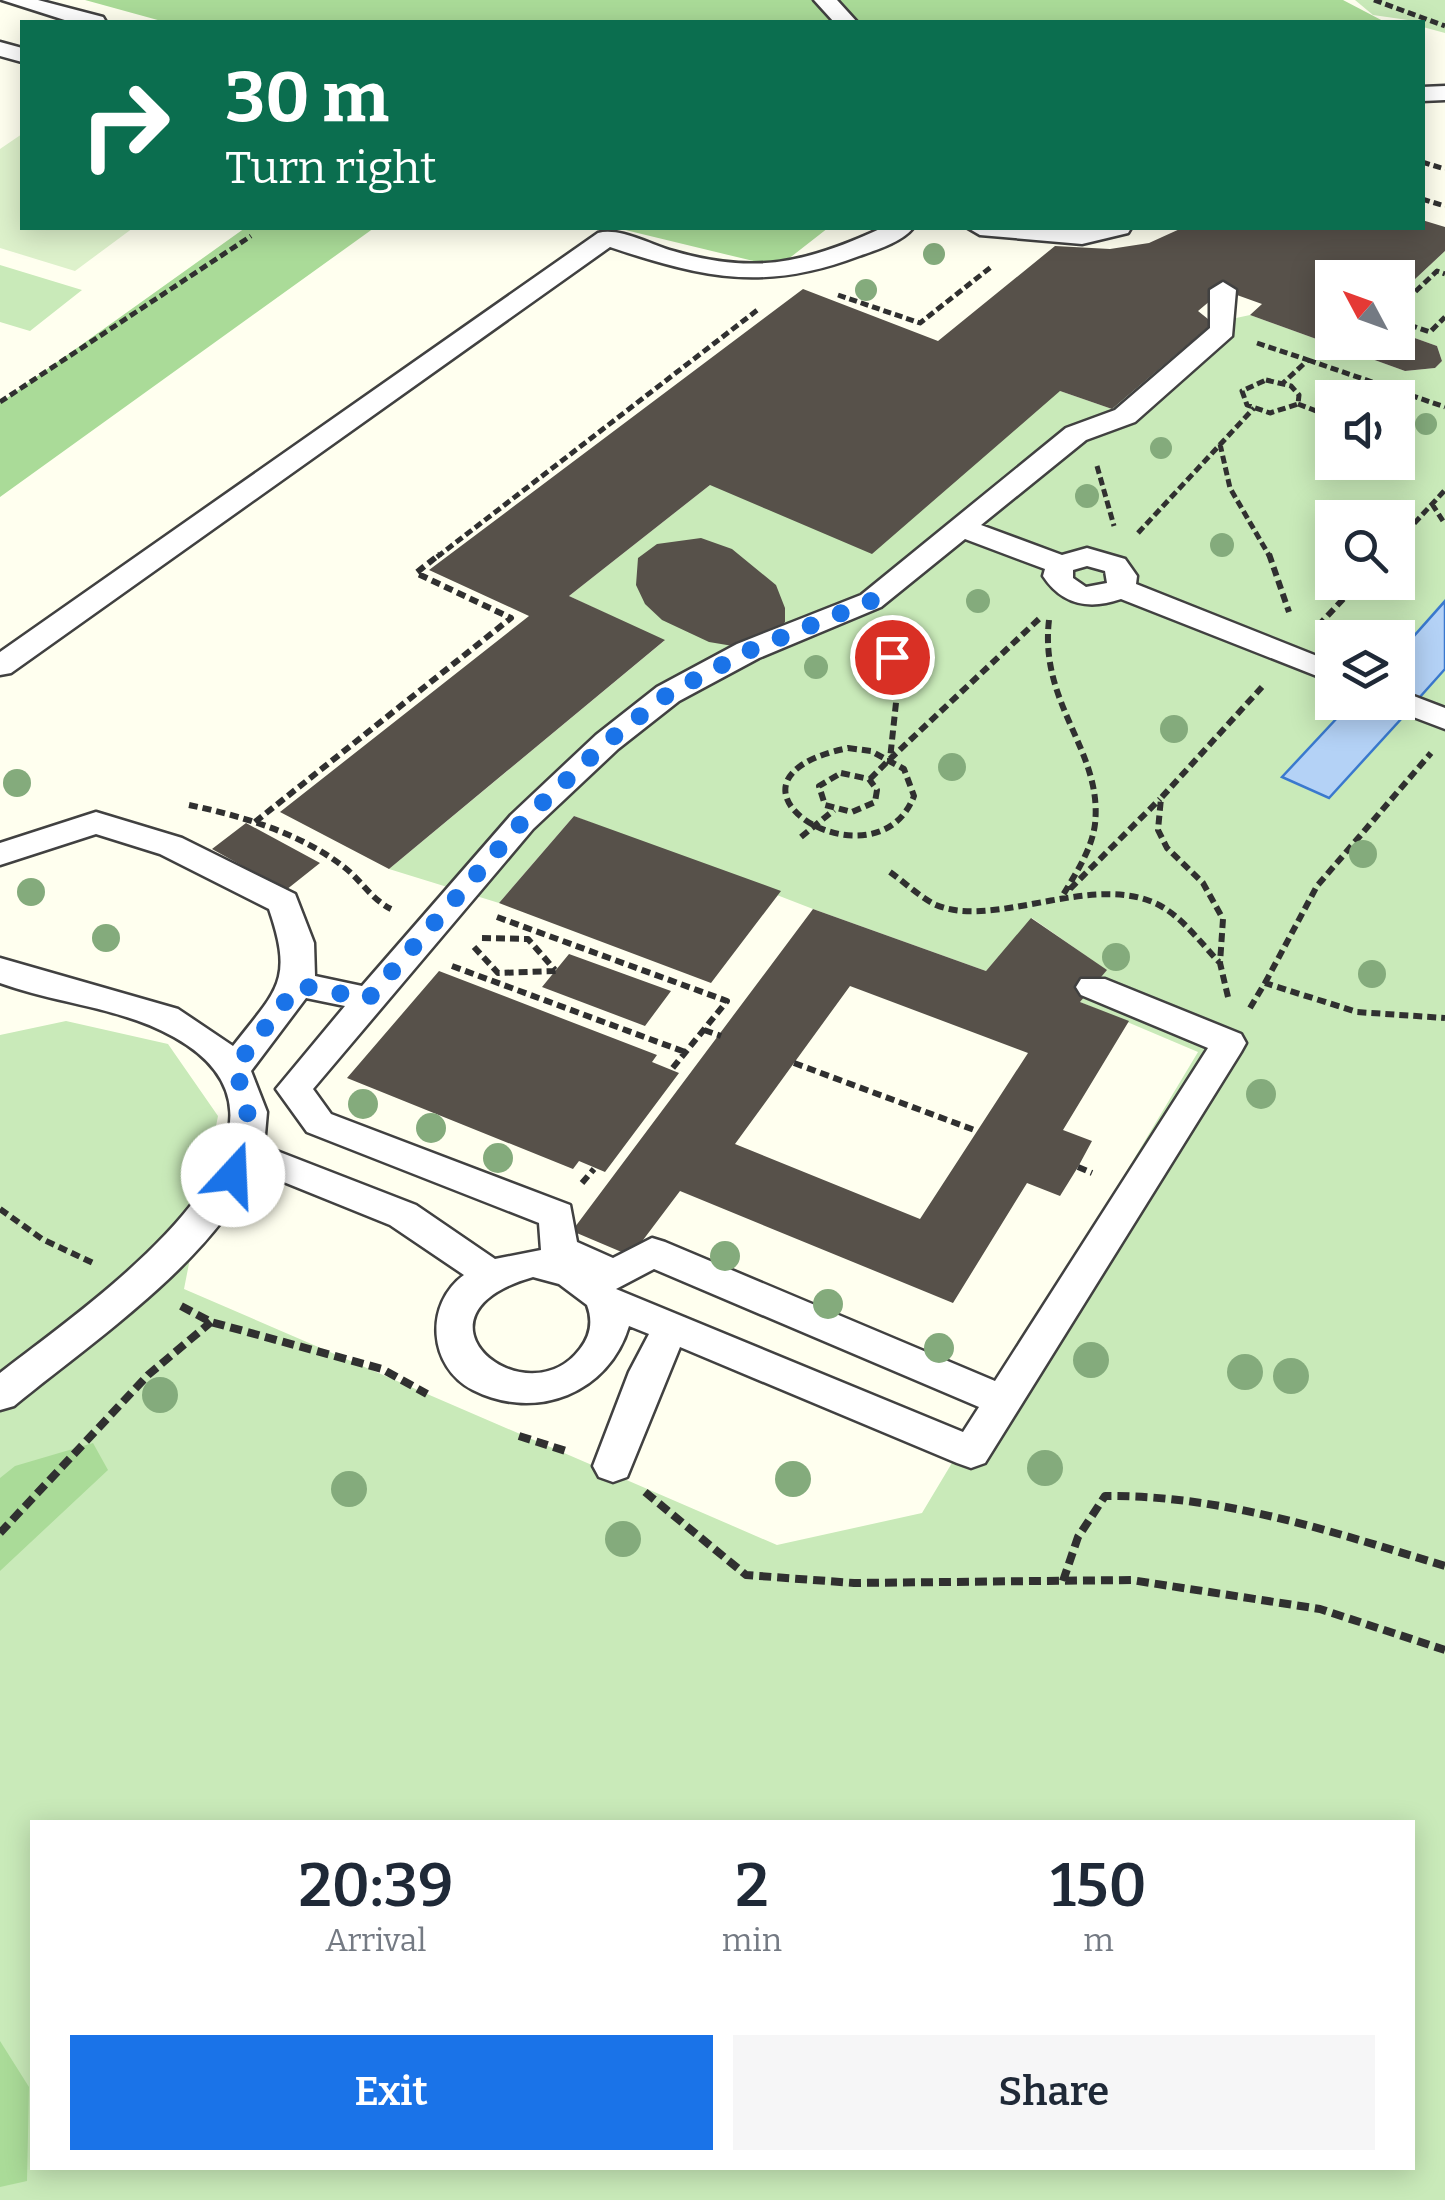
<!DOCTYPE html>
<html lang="en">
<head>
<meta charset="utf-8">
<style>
  body { margin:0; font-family:Bitter,serif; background:#f6f6f7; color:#1f2937; height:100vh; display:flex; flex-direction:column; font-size:38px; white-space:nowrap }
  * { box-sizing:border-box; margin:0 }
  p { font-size:32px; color:#747a83 }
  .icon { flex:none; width:55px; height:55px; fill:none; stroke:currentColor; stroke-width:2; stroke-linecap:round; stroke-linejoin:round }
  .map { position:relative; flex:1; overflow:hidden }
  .panel { position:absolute; left:30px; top:1820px; width:1385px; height:350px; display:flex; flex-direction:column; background:#fff; border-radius:0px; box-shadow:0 5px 25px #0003 }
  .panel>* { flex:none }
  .hud { position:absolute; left:20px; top:20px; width:1405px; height:210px; border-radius:0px; box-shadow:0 5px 25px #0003; background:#0b6e4f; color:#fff; overflow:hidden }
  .needle { width:65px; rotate:311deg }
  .tools { position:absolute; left:1315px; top:260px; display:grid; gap:20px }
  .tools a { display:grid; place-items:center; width:100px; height:100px; border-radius:0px; background:#fff; box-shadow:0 5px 25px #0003; font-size:50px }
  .pin { position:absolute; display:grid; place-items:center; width:85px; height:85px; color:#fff; margin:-42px; border:5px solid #fff; border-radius:50%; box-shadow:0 2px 10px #0007 }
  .me { position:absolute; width:110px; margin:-55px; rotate:20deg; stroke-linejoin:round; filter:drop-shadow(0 0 8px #0008) }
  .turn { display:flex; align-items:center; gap:35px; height:210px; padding:0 40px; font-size:45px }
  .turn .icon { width:130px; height:130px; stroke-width:2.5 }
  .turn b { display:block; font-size:70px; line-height:85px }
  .eta { display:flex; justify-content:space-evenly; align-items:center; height:170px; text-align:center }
  .eta b { font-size:60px; font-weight:600; line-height:70px }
  .action { display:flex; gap:20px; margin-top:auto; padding:20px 40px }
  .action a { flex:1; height:115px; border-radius:0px; background:#1a73e8; color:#fff; font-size:40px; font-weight:600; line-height:115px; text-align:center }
  .action a+a { background:#f6f6f7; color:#1f2937 }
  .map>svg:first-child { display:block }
  .green { fill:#c9eab9; fill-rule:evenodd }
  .forest { fill:#aadb98 }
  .pitch { fill:#ddf1cb }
  .water { fill:#b4d2f6; stroke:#3a79ce; stroke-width:2.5 }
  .building { fill:#57514a; fill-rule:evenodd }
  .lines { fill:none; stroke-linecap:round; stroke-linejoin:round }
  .lane-casing { stroke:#414141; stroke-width:5 }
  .path-far2 { stroke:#303030; stroke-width:5; stroke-dasharray:8 4; stroke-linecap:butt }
  .path-far1 { stroke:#303030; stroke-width:6; stroke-dasharray:9 5; stroke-linecap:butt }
  .path { stroke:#303030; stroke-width:8; stroke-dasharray:12 6; stroke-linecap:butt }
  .lane { fill:#fff; fill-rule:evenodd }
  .tree { fill:#84ab7c }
  .route { stroke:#1a73e8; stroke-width:18; stroke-dasharray:0 32.4 }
</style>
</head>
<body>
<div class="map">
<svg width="1445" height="2200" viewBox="0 0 1445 2200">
  <rect width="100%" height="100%" fill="#ffffef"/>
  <!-- green -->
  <path class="green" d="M1355 0H1445V33L1423 27 1422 22 1373 15Z
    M1445 251V2200H0V1035L66 1021 168 1044 218 1116 184 1289 777 1545 922 1513 1198 1052 1080 1002 1106 970 1032 918 986 971 813 909 574 816 499 903 389 869 664 641 569 596 710 485 1060 391 1112 409 1213 323 1250 315 1405 371 1435 368 1442 361 1437 346 1398 332V295ZM1332 398H1398V462H1332ZM1332 518H1398V582H1332ZM1332 638H1398V702H1332ZM32 1822H1412V2168H32Z
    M0 265 82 290 30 331 0 322Z"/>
  <!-- forest -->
  <path class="forest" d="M85 0H1343L1385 22H165Z
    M245 228H374L0 497V403Z
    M617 228H828L778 267Z
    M93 1443 108 1470 0 1571V1478L15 1466Z
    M0 2041 29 2087 27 2181 0 2187Z"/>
  <!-- pitch -->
  <path class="pitch" d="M22 134V228H133L75 271 0 248V149Z"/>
  <!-- water -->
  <path class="water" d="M1445 601V669L1419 698 1398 689V654Z
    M1352 702 1366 703 1402 718 1329 798 1282 777Z"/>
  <!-- building -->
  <path class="building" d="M1422 220 1445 227V251L1398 295V278H1332V342H1398V332L1437 346 1442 361 1435 368 1405 371 1250 315 1262 304 1223 290 1198 311 1213 323 1112 409 1060 391 872 554 710 485 569 596 665 640 389 869 280 812 529 616 429 570 803 289 938 341 1055 246 1110 249 1149 243 1182 228H1422Z
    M701 538 732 549 776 585 785 608V622L774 634 733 646 709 642 662 620 645 604 636 585 638 558 657 544Z
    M574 816 781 891 711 983 499 903Z
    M246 823 320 863 286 890 212 849Z
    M813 909 986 971 1031 918 1107 970 1080 1002 1129 1021 1063 1130 1092 1141 1078 1167 1060 1196 1027 1183 953 1303 680 1191 631 1256 572 1231ZM850 986 1028 1053 920 1219 735 1144Z
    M569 954 671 991 645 1026 542 987Z
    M439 971 657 1055 652 1062 679 1073 605 1172 579 1161 573 1169 347 1078Z"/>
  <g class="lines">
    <!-- lane casing -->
    <g class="lane-casing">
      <path id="lane" d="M2 0H38L103 17 106 22H71Z
        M814 0H837L857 22H834Z
        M0 42 22 48V62L0 56Z
        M1445 86V100L1422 101V87Z
        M882 228H913C902 242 876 250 859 256 765 292 703 278 610 247L11 673 0 675V652L598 233C620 227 651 245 673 251 755 275 806 263 882 228Z
        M968 228H1131L1128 233 1082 244 980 235Z
        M1223 282 1236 290 1232 336 1135 422 1086 440 981 525 1062 555 1087 548 1125 559 1137 576 1136 584 1332 662V682L1121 599C1089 610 1062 605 1043 576L1045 569 965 539 881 607 759 658 679 701 618 749 533 829 313 1089 331 1114 570 1205 577 1242 613 1258 652 1238 665 1242 995 1381 1208 1048 1081 995 1076 987 1081 979H1105L1241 1034 1246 1043 1241 1052 985 1463 971 1468 957 1463 680 1347 627 1477 613 1482 599 1477 593 1466 629 1372 649 1334 629 1326C609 1393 536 1422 473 1390 428 1367 424 1304 464 1275L390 1225 254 1170C211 1262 92 1342 14 1406L0 1410V1373C77 1312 346 1133 174 1037 121 1007 57 1004 0 983V958L178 1009 233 1046C277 989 294 982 269 909L160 854 96 834 0 865V843L96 812 182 838 295 894 314 943 315 976 362 986 511 815 596 735 657 687 737 644 861 595 1066 428 1115 410 1210 328V290ZM1087 566 1105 571 1107 583 1086 587 1073 578V570ZM306 998 345 1006 276 1089 307 1132 539 1223 541 1250 495 1259 416 1205 264 1146 267 1112 251 1071ZM654 1269 979 1407 963 1432 616 1289ZM533 1277 559 1284 587 1305C593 1321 591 1335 580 1349 526 1420 397 1316 533 1277Z
        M1398 690 1445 708V729L1387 707 1384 702H1398Z"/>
    </g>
    <!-- path-far2 -->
    <path class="path-far2" d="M1374 0 1445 26
      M1422 162 1445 169
      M1422 199 1445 206
      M838 295 920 323 991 267
      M1398 308 1437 271 1445 274
      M1398 321 1430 332 1445 317
      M1257 343 1308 360 1283 383
      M1308 360 1445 407
      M1266 380 1291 386 1299 395 1298 404 1270 413 1247 405 1242 391Z
      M0 402 251 236
      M1298 404 1332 417
      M1220 444 1230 488 1270 557
      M1097 466 1114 526
      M1432 504 1445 524
      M1138 533 1254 408
      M1398 541 1445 490
      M437 557 760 308"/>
    <!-- path-far1 -->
    <path class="path-far1" d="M1269 554 1289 612
      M1049 620C1039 705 1103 751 1095 824 1092 849 1076 873 1063 895
      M1318 626 1359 582
      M887 634 898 684 890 759 1040 618
      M848 748 871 751 904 769 914 796C876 895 690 781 848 748Z
      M841 773 869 779 877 790 875 802 852 812 825 805 819 786Z
      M870 779 890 759
      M189 805C242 816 300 833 344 867 361 880 371 899 391 909
      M255 822 511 618 416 573 440 554
      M801 837 834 810
      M890 872C904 882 919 896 934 904 990 930 1084 876 1150 901 1178 911 1199 941 1219 962
      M1070 889 1160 799
      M497 917 727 1001 671 1070
      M482 938 528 939 555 970
      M474 947 498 973 556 971
      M452 966 685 1052
      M1265 983 1317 886 1431 753
      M1228 997 1220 963 1223 919 1203 883 1167 848 1158 830 1161 798 1262 687
      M1250 1008 1265 983 1357 1012 1445 1018
      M704 1030 721 1036
      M794 1063 977 1131
      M1078 1167 1092 1173
      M582 1183 594 1169
      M0 1209 42 1239 93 1263"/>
    <!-- path -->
    <path class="path" d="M181 1306 211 1322 382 1369 427 1394
      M519 1436 569 1452
      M645 1492 746 1575 854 1583 1131 1580 1320 1609 1445 1650
      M0 1533 148 1375 211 1322
      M1063 1581 1078 1537 1105 1496C1224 1495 1333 1532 1445 1566"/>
    <!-- lane -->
    <use href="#lane" class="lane"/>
  </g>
  <!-- trees -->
  <g class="tree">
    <circle cx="934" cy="254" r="11"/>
    <circle cx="866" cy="290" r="11"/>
    <circle cx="1426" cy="424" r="11"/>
    <circle cx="1161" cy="448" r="11"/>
    <circle cx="1087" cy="496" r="12"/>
    <circle cx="1222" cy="545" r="12"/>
    <circle cx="978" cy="601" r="12"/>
    <circle cx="816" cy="667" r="12"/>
    <circle cx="1174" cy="729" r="14"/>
    <circle cx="952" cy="767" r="14"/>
    <circle cx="17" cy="783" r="14"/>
    <circle cx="1363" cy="854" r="14"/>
    <circle cx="31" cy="892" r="14"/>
    <circle cx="106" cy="938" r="14"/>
    <circle cx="1116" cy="957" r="14"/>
    <circle cx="1372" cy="974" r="14"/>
    <circle cx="1261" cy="1094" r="15"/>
    <circle cx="363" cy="1104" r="15"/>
    <circle cx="431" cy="1128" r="15"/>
    <circle cx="498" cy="1158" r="15"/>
    <circle cx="725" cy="1256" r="15"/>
    <circle cx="828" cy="1304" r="15"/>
    <circle cx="939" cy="1348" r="15"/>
    <circle cx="1091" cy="1360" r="18"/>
    <circle cx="1245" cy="1372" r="18"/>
    <circle cx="1291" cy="1376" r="18"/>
    <circle cx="160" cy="1395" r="18"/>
    <circle cx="1045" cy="1468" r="18"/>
    <circle cx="793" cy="1479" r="18"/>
    <circle cx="349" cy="1489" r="18"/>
    <circle cx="623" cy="1539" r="18"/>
  </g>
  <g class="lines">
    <!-- route -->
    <path class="route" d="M233 1175C257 1131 249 1113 235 1067L298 985 368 999 522 822 607 742 668 694 748 651 871 601 886 629 892 657"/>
  </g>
</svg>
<div class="tools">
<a><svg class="needle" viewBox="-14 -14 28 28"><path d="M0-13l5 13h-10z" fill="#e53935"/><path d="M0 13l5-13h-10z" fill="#747a83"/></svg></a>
<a><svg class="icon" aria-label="sound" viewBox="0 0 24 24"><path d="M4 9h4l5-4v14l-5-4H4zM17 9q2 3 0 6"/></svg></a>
<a><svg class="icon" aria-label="search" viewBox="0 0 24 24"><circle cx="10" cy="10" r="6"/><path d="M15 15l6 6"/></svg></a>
<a><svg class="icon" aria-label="layers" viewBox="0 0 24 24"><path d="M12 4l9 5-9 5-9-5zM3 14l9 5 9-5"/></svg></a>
</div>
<div class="pin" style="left:892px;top:657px;background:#d93025"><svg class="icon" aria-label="arrive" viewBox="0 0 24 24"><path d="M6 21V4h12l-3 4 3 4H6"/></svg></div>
<svg class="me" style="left:233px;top:1175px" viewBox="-20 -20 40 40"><circle r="19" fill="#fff"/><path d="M0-13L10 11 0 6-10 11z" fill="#1a73e8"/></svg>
<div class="hud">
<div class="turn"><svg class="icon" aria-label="right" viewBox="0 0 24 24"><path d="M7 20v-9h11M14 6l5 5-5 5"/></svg><div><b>30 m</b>Turn right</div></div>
</div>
<section class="panel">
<div class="eta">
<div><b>20:39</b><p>Arrival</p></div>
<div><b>2</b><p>min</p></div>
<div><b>150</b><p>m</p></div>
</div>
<div class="action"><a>Exit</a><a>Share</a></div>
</section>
</div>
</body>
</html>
